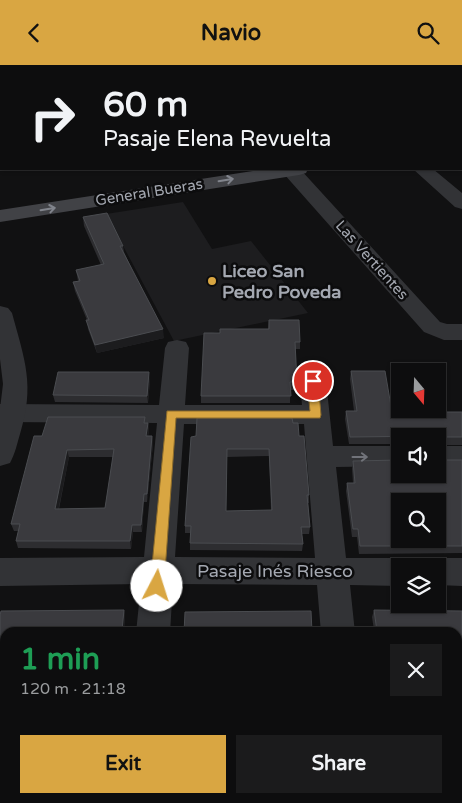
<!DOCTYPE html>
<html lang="en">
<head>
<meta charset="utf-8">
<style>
  body { margin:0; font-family:"Varela Round",sans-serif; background:#1b1b1c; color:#f1f3f6; height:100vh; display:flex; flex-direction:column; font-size:19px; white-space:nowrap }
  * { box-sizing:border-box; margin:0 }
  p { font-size:16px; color:#9a9c9e }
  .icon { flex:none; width:28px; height:28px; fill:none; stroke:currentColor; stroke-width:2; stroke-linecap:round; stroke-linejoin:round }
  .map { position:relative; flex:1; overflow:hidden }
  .panel { position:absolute; left:0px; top:562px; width:462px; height:176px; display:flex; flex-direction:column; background:#0d0d0e; border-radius:15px 15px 0 0; box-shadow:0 1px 4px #0004,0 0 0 1px #2d2d2e }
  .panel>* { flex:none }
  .top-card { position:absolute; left:0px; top:0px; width:462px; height:105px; box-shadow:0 1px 4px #0004,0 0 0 1px #2d2d2e; background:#0d0d0e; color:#f1f3f6; overflow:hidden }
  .needle { width:32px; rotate:161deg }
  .fabs { position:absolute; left:391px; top:298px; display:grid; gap:10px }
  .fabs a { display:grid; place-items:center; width:55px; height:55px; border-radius:0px; background:#0d0d0e; box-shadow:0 1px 4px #0004,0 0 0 1px #2d2d2e; font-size:25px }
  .pin { position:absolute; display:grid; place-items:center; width:42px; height:42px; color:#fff; margin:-21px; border:2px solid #fff; border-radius:50%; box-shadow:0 1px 5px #0007 }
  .me { position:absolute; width:55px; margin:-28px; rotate:5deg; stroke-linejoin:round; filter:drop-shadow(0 0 4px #0008) }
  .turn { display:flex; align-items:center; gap:18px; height:105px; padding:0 20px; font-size:22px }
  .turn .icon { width:65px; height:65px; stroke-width:2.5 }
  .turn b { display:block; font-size:35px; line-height:42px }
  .round { display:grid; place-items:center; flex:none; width:52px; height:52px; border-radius:0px; background:#1b1b1c }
  .head { display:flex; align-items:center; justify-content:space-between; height:85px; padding:0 20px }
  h1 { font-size:30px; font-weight:700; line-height:38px; color:#1e9e55 }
  .primary-button { display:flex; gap:10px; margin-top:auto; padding:10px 20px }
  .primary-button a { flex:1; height:58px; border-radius:0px; background:#d9a642; color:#111; font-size:20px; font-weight:700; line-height:58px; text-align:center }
  .primary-button a+a { background:#1b1b1c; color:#f1f3f6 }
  header { display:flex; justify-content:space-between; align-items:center; height:65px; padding:0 20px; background:#d9a642; color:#111; font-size:22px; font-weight:700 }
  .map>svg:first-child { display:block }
  .built { fill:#1d1d1f }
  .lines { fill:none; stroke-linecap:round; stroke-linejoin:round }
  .minor { fill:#323336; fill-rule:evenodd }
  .tertiary { fill:#323336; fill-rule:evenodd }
  .secondary { fill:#414246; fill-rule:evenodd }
  .wall { fill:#2d2d30; fill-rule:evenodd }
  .shaded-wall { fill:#1c1c1e }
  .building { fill:#3a3a3e; stroke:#4a4c50; fill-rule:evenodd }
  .oneway { stroke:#81848c }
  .oneway2 { stroke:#71737a }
  .route { fill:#d9a642; stroke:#8d6c2b }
  .poi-dot { fill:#d9a642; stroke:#0c0c0d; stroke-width:2 }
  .labels { text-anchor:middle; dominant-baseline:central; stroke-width:5; stroke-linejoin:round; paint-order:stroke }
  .far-street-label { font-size:15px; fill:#a4a8b1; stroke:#0c0c0d }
  .poi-label { font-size:18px; font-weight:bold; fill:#a4a8b1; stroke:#0c0c0d; text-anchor:start }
  .street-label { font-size:18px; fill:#a4a8b1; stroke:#0c0c0d }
</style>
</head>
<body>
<header><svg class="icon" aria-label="back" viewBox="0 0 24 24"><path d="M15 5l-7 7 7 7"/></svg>Navio<svg class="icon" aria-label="search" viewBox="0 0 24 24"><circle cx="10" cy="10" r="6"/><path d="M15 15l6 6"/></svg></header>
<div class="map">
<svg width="462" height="738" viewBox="0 0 462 738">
  <rect width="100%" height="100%" fill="#111112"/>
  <!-- built -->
  <path class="built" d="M183 137 212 184 251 176 308 248 174 276 106 149Z"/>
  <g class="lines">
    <!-- minor -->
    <path class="minor" d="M293 0H309L310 1H293Z
      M461 28H462V39H461Z
      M283 104H300L440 257 447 259H462V275H444L424 267 284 109Z
      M413 104H433L462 128V144L455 142Z
      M177 275 186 277 189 283 185 340H302L300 316 304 310 313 307 322 310 326 316 333 381H400V401L336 402 346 493H400L411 497 413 501H400V521L350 520 355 568H321L317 520 173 519 170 568H136L141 519 0 521V493L144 492 157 358 0 357V339L159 340 165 283 168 277ZM184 359H304L315 493 175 492Z
      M438 381H462V401H438Z
      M438 493H462V521L438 520V501H425L427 497Z
      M458 673H462V711H458Z
      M0 674H5V712H0Z"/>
    <!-- tertiary -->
    <path class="tertiary" d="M0 241 8 243 12 248C25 296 35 320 20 369 17 379 15 389 10 398L0 401V344L3 319 0 294Z"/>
    <!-- secondary -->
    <path class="secondary" d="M461 73H462V83H461Z
      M265 104H308L306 108 299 110 0 157V145Z"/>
  </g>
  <!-- wall -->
  <path class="wall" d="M83 152 123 181 124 187 164 273 97 288 88 264 87 255 75 226 73 217 78 216 76 205 101 200 84 161Z
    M269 255 300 277V284H295L297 317V325H290V338H201V331L220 268 268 264Z
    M351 306 392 347H462V380H439V395H462V488L359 489 357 472H352L346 426 347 418H353L352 404 353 396 400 409 438 371H400V379H349L345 354 346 346H354L350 314Z
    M150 315 148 338 55 337 53 330Z
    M145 352V358H148L149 366 148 371H152L153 379 147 437H144L142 467H133L131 484 18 483 16 476 18 466H14L11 459 42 371ZM69 392H113L105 443 59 444Z
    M293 358 299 371 309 430V438H308L310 462 309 469H302L303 479 302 486 190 485V468H185V461L196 371ZM269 391 271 445 226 446 227 392Z
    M124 545 125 552 124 565H132V568H5V666H0V550Z
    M374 545 462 546V669H458V568H366L367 565H374L372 552Z"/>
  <!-- shaded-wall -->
  <path class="shaded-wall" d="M163 264 164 273 97 288 95 280Z
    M149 307 150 315 148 338 147 331Z
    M148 358 149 366 147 379 146 371Z
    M152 371 153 379 147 437V429Z
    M67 385 69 392 57 451 55 444Z
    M144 429V437L142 467 141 460Z
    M132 460 133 467 131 484 130 476Z
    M124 545 125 552 124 568 122 565Z"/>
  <!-- building -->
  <path class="building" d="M107 148 123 181H120L163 264 95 280 86 255H89L73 217 80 216 76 205 104 199 83 152Z
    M269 255H299L300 277H295L297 317H290L291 331H201L204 268H220V264H269Z
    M351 306H385L392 347H462V372H439V395H462V481H360L358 464H353L347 418H355L353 396 400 395V409H438V371L350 372 346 346H357ZM400 436H438V474H400Z
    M58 307H149L147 331 53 330Z
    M48 352H145L144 358H148L146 371H152L147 429H144L141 460H132L130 476H16L20 459H11L34 371H42ZM114 384 105 443 55 444 67 385Z
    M197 353H292L293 358H298L299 371H304L309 430H307L310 462H301L303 479 190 478 191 461H185L191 372 196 371ZM227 384H269L272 445 226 446Z
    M124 545 122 565H132L131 568H5V660H0V550L1 546Z
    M374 545 462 546V663H458V568H367V565L377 566Z
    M311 546 312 567H322V568H184L185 547Z
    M458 721H462V738H312L311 734H458Z
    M0 723H5V734H271V738H0Z"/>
  <!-- one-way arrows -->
  <defs><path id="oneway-shaft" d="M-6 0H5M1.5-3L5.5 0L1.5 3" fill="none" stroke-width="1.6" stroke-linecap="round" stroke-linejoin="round" transform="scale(1.25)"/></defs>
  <g class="oneway">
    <use href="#oneway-shaft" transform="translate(226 115) rotate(-9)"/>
    <use href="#oneway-shaft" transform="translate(48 144) rotate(-9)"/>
  </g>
  <use class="oneway2" href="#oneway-shaft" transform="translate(360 392)"/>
  <!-- route -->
  <path class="route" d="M313 312 318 316 321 350 320 353H176L164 521 162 525 157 527 152 525 150 521 167 346H310L307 316Z"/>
  <!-- markers -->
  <circle class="poi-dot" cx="212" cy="216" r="5"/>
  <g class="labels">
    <!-- far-street labels -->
    <g class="far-street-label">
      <text transform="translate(149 127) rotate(-9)">General Bueras</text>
      <text transform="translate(372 195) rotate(48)">Las Vertientes</text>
    </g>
    <!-- poi labels -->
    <g class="poi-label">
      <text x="222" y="206">Liceo San<tspan x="222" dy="21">Pedro Poveda</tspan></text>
    </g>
    <!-- street labels -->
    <g class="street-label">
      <text x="275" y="506">Pasaje Inés Riesco</text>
    </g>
  </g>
</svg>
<div class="fabs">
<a><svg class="needle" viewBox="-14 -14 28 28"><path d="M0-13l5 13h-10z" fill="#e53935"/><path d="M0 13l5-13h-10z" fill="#9a9c9e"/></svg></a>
<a><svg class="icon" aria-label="sound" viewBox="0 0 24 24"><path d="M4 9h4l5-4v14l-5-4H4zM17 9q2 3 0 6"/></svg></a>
<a><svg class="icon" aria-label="search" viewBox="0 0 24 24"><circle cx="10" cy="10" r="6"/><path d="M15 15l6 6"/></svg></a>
<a><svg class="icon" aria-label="layers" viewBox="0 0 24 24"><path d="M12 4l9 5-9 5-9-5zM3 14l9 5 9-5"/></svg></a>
</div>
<div class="pin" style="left:313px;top:316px;background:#d93025"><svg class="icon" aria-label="arrive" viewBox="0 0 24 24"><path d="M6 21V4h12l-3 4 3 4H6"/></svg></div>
<svg class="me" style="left:157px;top:521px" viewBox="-20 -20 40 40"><circle r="19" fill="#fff"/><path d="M0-13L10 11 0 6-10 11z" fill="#d9a642"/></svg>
<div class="top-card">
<div class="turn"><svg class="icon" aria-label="right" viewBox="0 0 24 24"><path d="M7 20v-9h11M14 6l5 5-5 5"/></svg><div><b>60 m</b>Pasaje Elena Revuelta</div></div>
</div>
<section class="panel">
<div class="head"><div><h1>1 min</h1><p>120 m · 21:18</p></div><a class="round"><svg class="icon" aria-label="close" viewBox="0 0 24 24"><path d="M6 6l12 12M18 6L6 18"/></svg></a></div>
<div class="primary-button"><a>Exit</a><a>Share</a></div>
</section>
</div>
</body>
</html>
